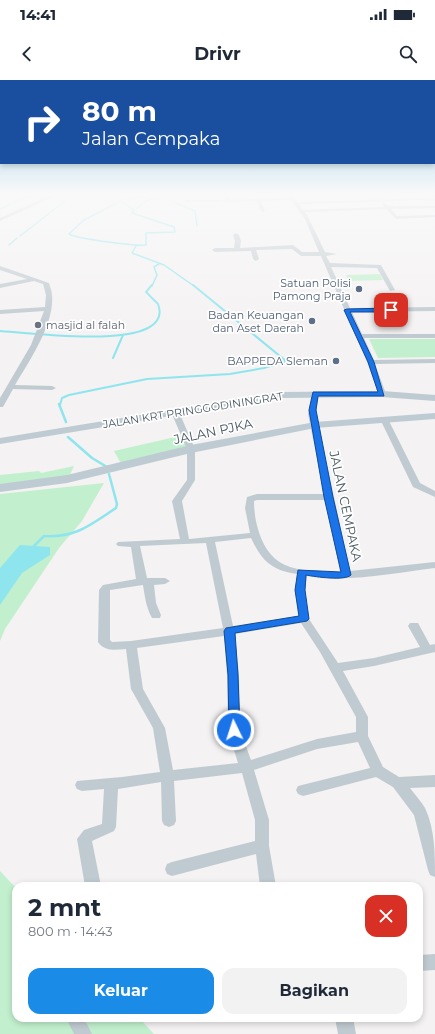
<!DOCTYPE html>
<html lang="id">
<head>
<meta charset="utf-8">
<style>
  body { margin:0; font-family:Montserrat,sans-serif; background:#f2f2f3; color:#1f2937; height:100vh; display:flex; flex-direction:column; font-size:15px; white-space:nowrap }
  * { box-sizing:border-box; margin:0 }
  p { font-size:13px; color:#747a83 }
  .icon { flex:none; width:22px; height:22px; fill:none; stroke:currentColor; stroke-width:2; stroke-linecap:round; stroke-linejoin:round }
  .map { position:relative; flex:1; overflow:hidden }
  .sheet { position:absolute; left:12px; top:802px; width:411px; height:140px; display:flex; flex-direction:column; background:#fff; border-radius:12px; box-shadow:0 2px 6px #0003 }
  .sheet>* { flex:none }
  .banner { position:absolute; left:0px; top:0px; width:435px; height:84px; box-shadow:0 2px 6px #0003; background:#1a4fa0; color:#fff; overflow:hidden }
  .pin { position:absolute; display:grid; place-items:center; width:34px; height:34px; color:#fff; margin:-17px; border-radius:8px; box-shadow:0 2px 6px #0006 }
  .me { position:absolute; width:44px; margin:-22px; rotate:356deg; stroke-linejoin:round; filter:drop-shadow(0 0 3px #0008) }
  .turn { display:flex; align-items:center; gap:14px; height:84px; padding:0 16px; font-size:18px }
  .turn .icon { width:52px; height:52px; stroke-width:2.5 }
  .turn b { display:block; font-size:28px; line-height:34px }
  .round { display:grid; place-items:center; flex:none; width:42px; height:42px; border-radius:12px; background:#f2f2f3 }
  .overview { display:flex; align-items:center; justify-content:space-between; height:68px; padding:0 16px }
  h1 { font-size:24px; font-weight:700; line-height:30px }
  .button { display:flex; gap:8px; margin-top:auto; padding:8px 16px }
  .button a { flex:1; height:46px; border-radius:12px; background:#1a8ce7; color:#fff; font-size:16px; font-weight:700; line-height:46px; text-align:center }
  .button a+a { background:#f2f2f3; color:#1f2937 }
  .status { display:flex; justify-content:space-between; align-items:center; height:28px; padding:0 20px; background:#fff; direction:ltr }
  .status svg { height:11px; fill:currentColor }
  header { display:flex; justify-content:space-between; align-items:center; height:52px; padding:0 16px; background:#fff; font-size:18px; font-weight:700 }
  .map>svg:first-child { display:block }
  .green { fill:#c2f0ce }
  .water { fill:#8fe5ed }
  .lines { fill:none; stroke-linecap:round; stroke-linejoin:round }
  .stream-far2 { stroke:#8fe5ed; stroke-width:1.5 }
  .stream-far1 { stroke:#8fe5ed; stroke-width:2 }
  .stream { stroke:#8fe5ed; stroke-width:2.5 }
  .street { fill:#c0cbd1; fill-rule:evenodd }
  .secondary { fill:#becbd3; fill-rule:evenodd }
  .route { fill:#1a73e8; stroke:#114b97 }
  .service-dot { fill:#5c6f8a; stroke:#fff; stroke-width:1.5 }
  .worship-dot { fill:#6b7280; stroke:#fff; stroke-width:1.5 }
  .labels { text-anchor:middle; dominant-baseline:central; stroke-width:3.5; stroke-linejoin:round; paint-order:stroke }
  .far-service-label { font-size:11px; fill:#4e5e75; stroke:#fff; text-anchor:end }
  .far-worship-label { font-size:11px; fill:#5b616d; stroke:#fff; text-anchor:start }
  .far-street-label { font-size:11px; fill:#495860; stroke:#fff }
  .street-label { font-size:13px; fill:#495860; stroke:#fff }
</style>
</head>
<body>
<div class="status"><b>14:41</b><svg viewBox="0 0 49 12"><path d="M0 12V9h3v3zM5 12V6h3v6zM10 12V3h3v9zM15 12V0h3v12zM26 1h20v11H26zM47 4h2v5h-2z"/></svg></div>
<header><svg class="icon" aria-label="back" viewBox="0 0 24 24"><path d="M15 5l-7 7 7 7"/></svg>Drivr<svg class="icon" aria-label="search" viewBox="0 0 24 24"><circle cx="10" cy="10" r="6"/><path d="M15 15l6 6"/></svg></header>
<div class="map">
<svg width="435" height="954" viewBox="0 0 435 954">
  <rect width="100%" height="100%" fill="#f4f2f2"/>
  <!-- green -->
  <path class="green" d="M380 194 383 200 349 201 346 195Z
    M369 259H435V277L378 278Z
    M184 355 191 369 123 387 114 371Z
    M74 386 69 397 0 405V395L39 391 41 393Z
    M104 403 82 441 59 468 5 549 0 561V414Z
    M0 791 16 808V938H139L154 954H0Z"/>
  <!-- water -->
  <path class="water" d="M20 465 50 467V475L22 493 0 525V488Z"/>
  <g class="lines">
    <!-- stream-far2 -->
    <path class="stream-far2" d="M179 114 172 119V121L195 131 197 146
      M126 120 147 114
      M121 121 134 130 132 133 174 147 175 152 146 153V165C134 166 78 159 69 154L84 140Z
      M137 128 148 120 158 119 163 114
      M0 129 34 114
      M20 156 74 114
      M9 165 17 158
      M136 166 132 173 164 185 194 206
      M152 206 157 195 154 187 159 184"/>
    <!-- stream-far1 -->
    <path class="stream-far1" d="M0 251C23 252 177 274 158 224L146 212 152 205
      M113 278 123 255
      M60 325 62 318 69 315 147 299 230 294 264 288 286 281 193 205"/>
    <!-- stream -->
    <path class="stream" d="M59 324 66 342
      M68 357 92 378 107 387
      M32 468 44 456C76 458 90 445 116 428L117 424 109 394"/>
    <!-- street -->
    <path class="street" d="M53 114H60L0 141V138Z
      M287 114H292L297 122 435 118V120L299 124 303 130 384 127 382 124 384 123 389 126H435V128L391 129 397 136 435 135V137L396 139 386 129 305 132 309 139 325 172 337 174 326 176 330 183 381 185 395 210 390 211 377 188 331 187 350 228 435 227V231L352 232 362 254H435V258H364L374 280 435 279V283L375 284 386 314 385 316H379L367 282 321 176H301L292 169 256 170 259 179 256 181 253 179 251 171 215 172 212 170 215 168H234L235 161 233 155 236 153 239 155 241 161 240 168 293 165 302 172H319L305 139 291 120 261 121 265 131 263 132 261 131 256 121 186 122 184 121 186 120H226L224 116 226 115 230 120 289 118Z
      M0 186 49 203C50 207 52 211 52 215 55 243 29 282 15 305L52 306 56 308 52 310 13 309 3 327H0V318L31 265 44 231 0 234V230L45 227 46 215 43 204 34 201 0 208V204L27 199 0 190Z
      M312 312H318L319 314 316 334 350 491 435 482V488C393 493 349 503 307 496L305 510 309 539 338 583 374 578 420 567 408 546 410 543H418L430 565 435 564V572L374 586 343 591 368 637V656L383 687 399 697 435 695V707L410 708C415 715 421 721 425 728 435 749 435 774 435 797L430 795 428 790 414 735 393 707 376 697 303 716 298 714 296 710 298 706 370 688 358 662 317 669 254 690 269 740V766L276 806H260L256 774 172 796 167 794 165 789 167 784 172 782 255 761V740L242 693 174 701 176 741 174 745 169 747 164 745 162 741 161 702 118 709 116 747 114 751 92 761 101 806H85L77 759 84 750 102 744 104 709 82 711 77 709 75 705 77 701 122 697 160 692 153 648 131 609 126 569C116 570 105 572 98 562L99 510 103 505 136 499 131 467 118 466 116 464 118 462 180 459 172 421 187 400V369L171 332 175 330 179 332 195 369V400L182 421 189 459 250 453 245 428 247 417 257 414H324L308 334ZM257 420H326L340 492C324 492 300 492 285 485 262 475 254 443 254 421ZM251 458C262 481 271 490 297 494L295 510 298 536 233 546 215 462ZM206 463 223 548 131 561 112 562 110 560V510L143 505C145 517 146 527 152 538H160L161 535 156 523 154 505 165 504 170 501 165 498H147L140 466ZM301 543 320 572 356 637V652L317 659 251 680 240 650 239 595 235 554ZM224 556 227 595 228 650 238 683 173 690 165 648 143 609 137 568Z
      M381 337H384L388 339 420 403 435 411V417L413 407 380 339Z
      M435 874V890L419 891V875Z
      M66 938H84L92 954H74Z
      M335 938H353L356 954H338Z"/>
    <!-- secondary -->
    <path class="secondary" d="M382 311 435 315V321L382 317 281 318 0 364V358L281 312Z
      M435 333V339L315 348 191 373 67 403 0 412V404L67 395 191 365 315 342Z"/>
  </g>
  <!-- sky -->
  <linearGradient id="sky" x2="0" y2="1"><stop stop-color="#84c8ea"/><stop offset="0.46" stop-color="#faf9f9"/><stop offset="1" stop-color="#faf9f9" stop-opacity="0"/></linearGradient>
  <rect width="435" height="248" fill="url(#sky)"/>
  <!-- route -->
  <path class="route" d="M347 229 391 228 394 230 391 232H350L374 282 384 316H318L316 330 333 417 351 495C345 501 316 497 306 495L305 510 309 539 307 541 235 553 238 595 240 650 239 653H230L229 650 228 595 224 551 226 548 299 536 295 510 298 490 341 492 324 417 309 330 313 312H378L368 282 344 230Z"/>
  <!-- markers -->
  <g class="service-dot">
    <circle cx="359" cy="209" r="4"/>
    <circle cx="312" cy="241" r="4"/>
    <circle cx="336" cy="281" r="4"/>
  </g>
  <circle class="worship-dot" cx="38" cy="245" r="4"/>
  <g class="labels">
    <!-- far-service labels -->
    <g class="far-service-label">
      <text x="351" y="203">Satuan Polisi<tspan x="351" dy="13">Pamong Praja</tspan></text>
      <text x="304" y="235">Badan Keuangan<tspan x="304" dy="13">dan Aset Daerah</tspan></text>
      <text x="328" y="281">BAPPEDA Sleman</text>
    </g>
    <!-- far-worship labels -->
    <g class="far-worship-label">
      <text x="46" y="245">masjid al falah</text>
    </g>
    <!-- far-street labels -->
    <g class="far-street-label">
      <text transform="translate(193 330) rotate(-9)">JALAN KRT PRINGGODININGRAT</text>
    </g>
    <!-- street labels -->
    <g class="street-label">
      <text transform="translate(213 351) rotate(-12)">JALAN PJKA</text>
      <text transform="translate(346 426) rotate(78)">JALAN CEMPAKA</text>
    </g>
  </g>
</svg>
<div class="pin" style="left:391px;top:230px;background:#d93025"><svg class="icon" aria-label="arrive" viewBox="0 0 24 24"><path d="M6 21V4h12l-3 4 3 4H6"/></svg></div>
<svg class="me" style="left:234px;top:650px" viewBox="-20 -20 40 40"><circle r="17" fill="#1a73e8" stroke="#fff" stroke-width="3"/><path d="M0-11L8 9 0 5-8 9z" fill="#fff"/></svg>
<div class="banner">
<div class="turn"><svg class="icon" aria-label="right" viewBox="0 0 24 24"><path d="M7 20v-9h11M14 6l5 5-5 5"/></svg><div><b>80 m</b>Jalan Cempaka</div></div>
</div>
<section class="sheet">
<div class="overview"><div><h1>2 mnt</h1><p>800 m · 14:43</p></div><a class="round" style="background:#d93025;color:#fff"><svg class="icon" aria-label="close" viewBox="0 0 24 24"><path d="M6 6l12 12M18 6L6 18"/></svg></a></div>
<div class="button"><a>Keluar</a><a>Bagikan</a></div>
</section>
</div>
</body>
</html>
